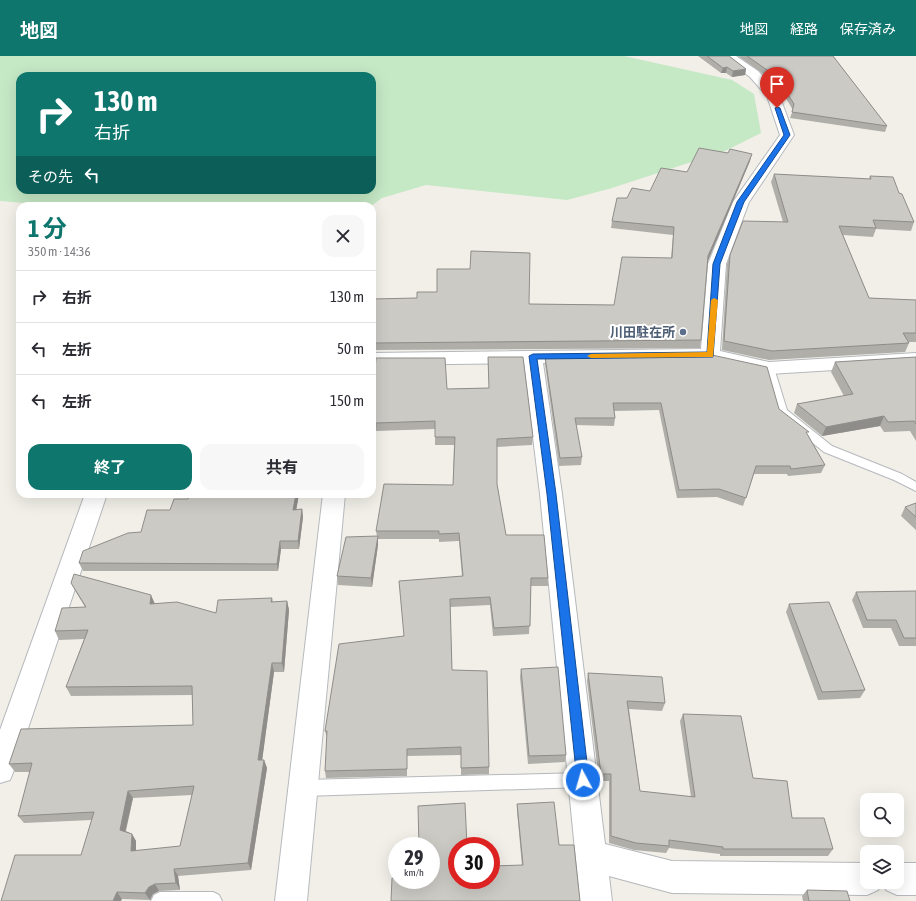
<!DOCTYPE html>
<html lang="ja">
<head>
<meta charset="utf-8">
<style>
  body { margin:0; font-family:"Asap Condensed","Noto Sans JP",sans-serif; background:#f7f7f7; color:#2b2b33; height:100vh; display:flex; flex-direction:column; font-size:15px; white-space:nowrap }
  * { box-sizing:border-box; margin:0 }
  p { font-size:13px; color:#7c7c81 }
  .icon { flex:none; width:22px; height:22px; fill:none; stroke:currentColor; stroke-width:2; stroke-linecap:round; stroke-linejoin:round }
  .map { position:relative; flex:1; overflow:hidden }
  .drawer { position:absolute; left:16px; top:146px; width:360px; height:296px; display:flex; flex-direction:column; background:#fff; border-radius:12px; box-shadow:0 4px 16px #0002 }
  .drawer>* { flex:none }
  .top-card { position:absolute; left:16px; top:16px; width:360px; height:122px; border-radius:12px; box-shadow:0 4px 16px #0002; background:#0f766e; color:#fff; overflow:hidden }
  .controls { position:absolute; left:860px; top:737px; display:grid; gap:8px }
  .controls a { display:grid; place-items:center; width:44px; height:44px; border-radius:8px; background:#fff; box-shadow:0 4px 16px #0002; font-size:20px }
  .speed { position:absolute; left:388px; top:781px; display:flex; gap:8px; font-size:20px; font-weight:700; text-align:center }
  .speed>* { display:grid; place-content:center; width:52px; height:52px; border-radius:50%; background:#fff; box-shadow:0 4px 16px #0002; line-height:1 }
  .speed small { font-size:10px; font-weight:400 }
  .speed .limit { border:6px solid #d22; background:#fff; color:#111 }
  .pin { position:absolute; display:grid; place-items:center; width:34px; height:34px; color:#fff; margin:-41px -17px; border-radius:50% 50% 50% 0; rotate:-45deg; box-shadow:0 0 4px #0007 }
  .pin .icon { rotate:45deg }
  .me { position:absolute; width:44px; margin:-22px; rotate:354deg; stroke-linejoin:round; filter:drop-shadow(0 0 3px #0008) }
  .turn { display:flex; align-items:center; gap:14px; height:84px; padding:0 12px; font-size:18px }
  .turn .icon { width:52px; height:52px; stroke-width:2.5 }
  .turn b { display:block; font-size:28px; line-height:34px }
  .then { display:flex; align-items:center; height:38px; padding:0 12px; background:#0003; gap:8px; font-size:15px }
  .round { display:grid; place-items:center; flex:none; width:42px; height:42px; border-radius:12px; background:#f7f7f7 }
  .headline { display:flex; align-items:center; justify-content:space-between; height:68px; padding:0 12px }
  h1 { font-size:24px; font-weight:700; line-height:30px; color:#0f766e }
  .cta { display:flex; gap:8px; margin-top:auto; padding:8px 12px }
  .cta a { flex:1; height:46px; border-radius:12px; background:#0f766e; color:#fff; font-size:16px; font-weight:700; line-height:46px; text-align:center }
  .cta a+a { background:#f7f7f7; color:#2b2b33 }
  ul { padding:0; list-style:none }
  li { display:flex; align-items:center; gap:12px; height:52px; padding:0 12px; border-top:1px solid #e1e1e2 }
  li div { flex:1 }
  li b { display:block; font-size:15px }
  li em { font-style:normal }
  header { display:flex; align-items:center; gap:24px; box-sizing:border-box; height:56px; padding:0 20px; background:#0f766e; color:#fff }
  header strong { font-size:19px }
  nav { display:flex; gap:22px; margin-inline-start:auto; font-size:14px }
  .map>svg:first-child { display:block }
  .green { fill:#c5e8c5; fill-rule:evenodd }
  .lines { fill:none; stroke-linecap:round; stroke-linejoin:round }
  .lane-casing { stroke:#b5b8bc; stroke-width:2 }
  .street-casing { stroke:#b5b8bc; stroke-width:2 }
  .secondary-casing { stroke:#b6babf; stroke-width:2 }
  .lane { fill:#fff; fill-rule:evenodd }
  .street { fill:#fff; fill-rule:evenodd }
  .secondary { fill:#fff; fill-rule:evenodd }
  .wall { fill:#afaea9; fill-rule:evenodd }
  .shaded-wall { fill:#8f8d8a }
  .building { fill:#cccac5; stroke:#8f8d8a; fill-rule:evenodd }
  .route { fill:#1a73e8; stroke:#114b97 }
  .slow { fill:#f59e0b }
  .service-dot { fill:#5c6f8a; stroke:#fff; stroke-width:1.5 }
  .labels { text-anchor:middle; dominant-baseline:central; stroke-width:4; stroke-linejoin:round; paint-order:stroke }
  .service-label { font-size:13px; font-weight:bold; fill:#4e5e75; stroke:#fff; text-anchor:end }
</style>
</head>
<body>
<header>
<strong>地図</strong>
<nav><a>地図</a><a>経路</a><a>保存済み</a></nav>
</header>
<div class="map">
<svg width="916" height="845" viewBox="0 0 916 845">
  <rect width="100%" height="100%" fill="#f1efe8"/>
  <!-- green -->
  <path class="green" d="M0 0H624L732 24 754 38 761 77 725 95 612 132 567 144 426 129 382 142 371 150H27L25 147 0 145ZM20 20H372V134H20Z"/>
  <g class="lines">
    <!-- lane casing -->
    <g class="lane-casing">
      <path id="lane" d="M769 309 774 312 787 354 832 390 902 418 916 426V435L894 424 824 396 778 359 764 312Z
        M583 717 589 719 591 724 589 729 583 731 304 740 298 737 296 732 298 727 304 724Z
        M160 836H213L219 839 222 845H151L154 839Z"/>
    </g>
    <!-- street casing -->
    <g class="street-casing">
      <path id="street" d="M722 0H736L758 15 778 36 794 79 749 146 726 208 720 295 769 306 916 297V309L769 318 710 305 543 307 562 438 605 788 672 805 867 807V826H881L878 834 867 839 672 837 609 820 612 845H580L540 438 524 307 372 309V297L701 293 708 208 733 146 780 79 767 40 750 21Z
        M85 438H107L14 714 10 724 0 727V674Z
        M897 807H916V839H897L886 834 883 826H897Z"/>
    </g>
    <!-- secondary casing -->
    <g class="secondary-casing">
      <path id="secondary" d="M323 438H345L307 845H275Z"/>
    </g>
    <!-- lane -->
    <use href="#lane" class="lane"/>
    <!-- street -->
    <use href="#street" class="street"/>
    <!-- secondary -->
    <use href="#secondary" class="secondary"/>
  </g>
  <!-- wall -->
  <path class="wall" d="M698 0H729L746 13 745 19 732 21 726 17H721Z
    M738 0H833L887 70 885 76 790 62 793 54 773 21 769 22Z
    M750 105 708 204 701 284 700 292 372 294V243L529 248 614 249 671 202 673 179 611 172 612 165 627 142 650 135 687 116Z
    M774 118 869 123 870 120 899 137 914 166 911 175 876 173 873 181 843 179 869 242 916 244V286H909V287L905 296 769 304 722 294 727 208 730 199 783 166 771 126Z
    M488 301 533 381 532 389 497 391V428L506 479 548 522V530H531L529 578 493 580 490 549 450 551 452 614 489 711V718L461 719V699L407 700V720L326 722 325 715 327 682 325 675 403 580 462 520 459 485 439 486V483H378V489L372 531 338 529 337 520 377 480 376 475 453 429 454 389H435V373L376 375V389H372V350L447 333 489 332Z
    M545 301 779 353 808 379 825 409 821 417 788 420 787 418H754L743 450 717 441 677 442 659 354 614 355 615 362 614 370 576 369 582 401 581 409 559 410 545 308Z
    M916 301V385L910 375 884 376 880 370 822 380 794 357 797 348 844 340 831 316 835 306Z
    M189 438H299L296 454 302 453 303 461 299 493H281L278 515H83L79 507 141 476 170 454 188 443Z
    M916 447V474L901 460 905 451Z
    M71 527 155 548 216 557 272 542 273 546 287 545 289 554 284 616H274L262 704H264L267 712 251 814 178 820 180 834 159 835 153 838 150 844 122 843 81 799 92 764 24 767 18 760 30 716H15L9 708 193 669 192 639 71 640 66 631 84 583 59 584 55 575 85 551 76 536ZM192 739 180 790 136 795V785L132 778 126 775 133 742Z
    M916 535V590H899L891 572H863L852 544 856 536Z
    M789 548 865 634 860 642 818 644 786 556Z
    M521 613 566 699 565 706 528 708 520 621Z
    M588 617 665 647 662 655 629 653 640 735 691 741 680 665 683 658 753 722 792 762 833 793 828 800H720V798L669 792 666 797 634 794 609 787V725H599L587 625Z
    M517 748 559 789 580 845 457 824 522 810 517 755Z
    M807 834 850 845H803L802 840Z"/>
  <!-- shaded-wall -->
  <path class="shaded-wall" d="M727 11 726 17H721L723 12Z
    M746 13 745 19 732 21 733 15Z
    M770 16H774L773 21 769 22Z
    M752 98 750 105 707 207 708 200Z
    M884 360 880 370 822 380 826 371Z
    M376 367V389L375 381Z
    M296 438H299L295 461 293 454Z
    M302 453 303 461 299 493 298 485Z
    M378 480V489L372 531 371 522Z
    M280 485 281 493 278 515 277 508Z
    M151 539 155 548H150Z
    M287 545 289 554 284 616 282 607Z
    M272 607 274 616 261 713 258 704Z
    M264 704 267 712 251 814 248 807Z
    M128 735 133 742 124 781 120 774Z
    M132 778 136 785V802L131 795Z
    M174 813 178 820 180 834 176 827Z
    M155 828 159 835 153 838 150 844 145 837 149 831Z
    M117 836 122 843 121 845H113Z"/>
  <!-- building -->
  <path class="building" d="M707 0H729L746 13 733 15 727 11 723 12Z
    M747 0H833L887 70 792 56 794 48 774 16H770Z
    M699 92 728 97 730 93 752 98 708 200 701 284 372 287V243L417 242V236H437V213H470L471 195 530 197 529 248 614 249 622 201 672 202 674 171 612 165 617 142H627L632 132 650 135 661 112 687 116Z
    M774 118 871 123 870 120 893 121 899 137 902 138 914 166 873 164 876 172 839 170 869 242 916 244V277H903L909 287 772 295 724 285 730 199 743 165 788 166Z
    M712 299 767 311 779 353 809 376H806L825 409 791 413 790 410H756L746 442 719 433 679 434 661 347H613L615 362H575L582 401 560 402 545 301Z
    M488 301H523L533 381 497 383V428L506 479H544L548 522H531L530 570 494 572 490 541 450 543 452 614 487 615 489 711 461 712V691L407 693V713L325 715 327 675H325L339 588 404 580 399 525 463 520 459 477 439 478V475H376L384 428 453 429 455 381H435V365L376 367 375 381H372V350L376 302H445L447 333 489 332Z
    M916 301V368L914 365 888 366 884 360 826 371 797 348 853 338 835 306Z
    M189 438H296L293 454 302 453 298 485H280L277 508 79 507 83 495 128 477 141 476 147 454H170L174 443H188Z
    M916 447V461L905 451Z
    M378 480 371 522 337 520 346 481Z
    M74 518 151 539 150 548 177 546 216 557 218 544 272 542 271 546 287 545 282 607H272L258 704H264L248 807 174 813 176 827 155 828 149 831 145 837 117 836 113 845H1L15 799H81L94 756 18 760 32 707 9 708 21 673 193 669 192 630 66 631 88 574 55 575 62 552 86 551 71 527ZM194 730 180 790 131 795 132 778 120 774 128 735Z
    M916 535V582H904L896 564H867L856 536Z
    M829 546 865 634 822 636 789 548Z
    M558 611 566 699 529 700 521 613Z
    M588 617 662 621 665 647 627 645 640 735 695 741 683 658 741 660 753 722 787 725 792 762H824L833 793H723V791L669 784V790L636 787 611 780V718H601Z
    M554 746 559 789H574L580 845H391L392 822H397V824H431V790H419L418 750 465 747 467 790H457V824H491V810L523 809 517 748Z
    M807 834 847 835 850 845H809Z"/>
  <!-- route -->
  <path class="route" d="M777 51 780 52 790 79 744 146 720 208 713 301 537 303 556 438 589 724 587 729 583 730 579 729 577 724 547 438 529 300 533 298 707 296 713 208 737 146 784 79 775 52Z"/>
  <!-- slow -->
  <path class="slow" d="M714 242 718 244 713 301 591 302 587 300 591 298 707 296 711 244Z"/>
  <!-- markers -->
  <circle class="service-dot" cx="683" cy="276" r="4"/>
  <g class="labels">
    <!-- service labels -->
    <g class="service-label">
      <text x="675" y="276">川田駐在所</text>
    </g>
  </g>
</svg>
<div class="controls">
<a><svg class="icon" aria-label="search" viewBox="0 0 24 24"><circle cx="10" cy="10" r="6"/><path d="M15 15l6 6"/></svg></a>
<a><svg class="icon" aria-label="layers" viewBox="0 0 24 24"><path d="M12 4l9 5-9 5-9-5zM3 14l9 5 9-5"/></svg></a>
</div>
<div class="speed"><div>29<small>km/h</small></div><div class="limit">30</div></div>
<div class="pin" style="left:777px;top:52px;background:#d93025"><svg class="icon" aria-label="arrive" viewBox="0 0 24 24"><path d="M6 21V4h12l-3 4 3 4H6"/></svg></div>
<svg class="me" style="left:583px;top:724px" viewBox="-20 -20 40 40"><circle r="17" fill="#1a73e8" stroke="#fff" stroke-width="3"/><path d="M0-11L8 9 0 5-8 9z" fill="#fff"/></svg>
<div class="top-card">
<div class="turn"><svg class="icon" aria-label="right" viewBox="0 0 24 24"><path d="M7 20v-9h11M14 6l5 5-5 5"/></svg><div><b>130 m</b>右折</div></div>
<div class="then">その先<svg class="icon" aria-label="left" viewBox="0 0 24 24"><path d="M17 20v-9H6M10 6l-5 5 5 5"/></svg></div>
</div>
<section class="drawer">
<div class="headline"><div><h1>1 分</h1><p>350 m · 14:36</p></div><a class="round"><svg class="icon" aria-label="close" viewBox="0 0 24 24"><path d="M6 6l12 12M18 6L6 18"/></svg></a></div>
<ul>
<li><svg class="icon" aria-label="right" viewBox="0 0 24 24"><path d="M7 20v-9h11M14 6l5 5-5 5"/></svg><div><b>右折</b></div><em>130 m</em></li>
<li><svg class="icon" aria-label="left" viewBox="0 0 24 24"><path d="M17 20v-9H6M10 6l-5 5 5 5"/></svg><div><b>左折</b></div><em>50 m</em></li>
<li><svg class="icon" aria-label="left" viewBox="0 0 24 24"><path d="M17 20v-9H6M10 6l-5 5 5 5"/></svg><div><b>左折</b></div><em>150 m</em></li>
</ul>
<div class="cta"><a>終了</a><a>共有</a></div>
</section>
</div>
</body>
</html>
